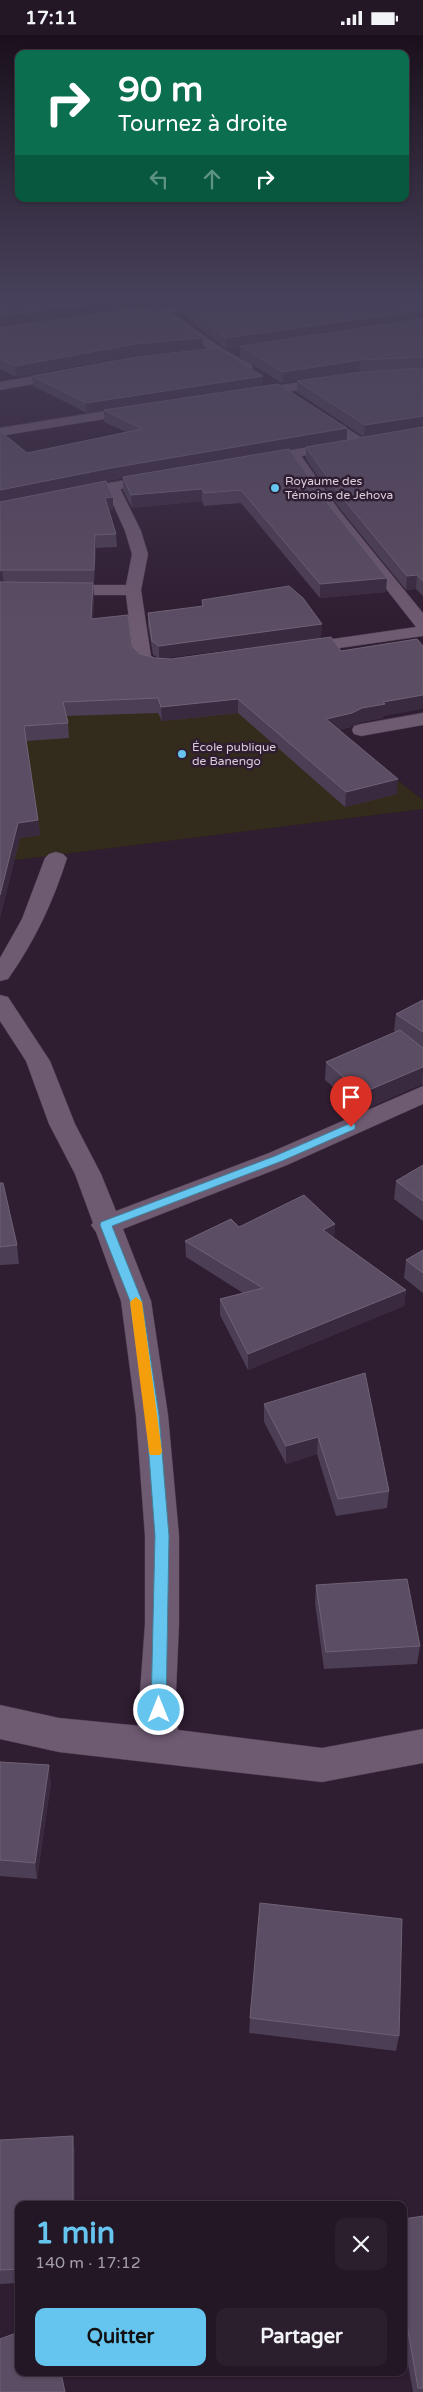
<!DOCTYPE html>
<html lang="fr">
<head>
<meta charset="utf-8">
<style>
  body { margin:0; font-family:"Varela Round",sans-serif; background:#2b1f2d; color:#f1f3f6; height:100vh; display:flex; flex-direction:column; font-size:19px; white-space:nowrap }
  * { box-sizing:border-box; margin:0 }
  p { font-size:16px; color:#a39fa7 }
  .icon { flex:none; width:28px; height:28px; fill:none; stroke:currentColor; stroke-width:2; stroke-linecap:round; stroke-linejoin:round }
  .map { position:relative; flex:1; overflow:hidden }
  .panel { position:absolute; left:15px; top:2166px; width:392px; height:175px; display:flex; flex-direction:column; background:#231625; border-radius:10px; box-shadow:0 1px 4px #0004,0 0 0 1px #403542 }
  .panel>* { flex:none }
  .hud { position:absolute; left:15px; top:15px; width:394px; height:152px; border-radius:10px; box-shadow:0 1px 4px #0004,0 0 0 1px #403542; background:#0b6e4f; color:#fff; overflow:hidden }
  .pin { position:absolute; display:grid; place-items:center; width:42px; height:42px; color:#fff; margin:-51px -21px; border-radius:50% 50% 50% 0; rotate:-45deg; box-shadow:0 0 5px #0007 }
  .pin .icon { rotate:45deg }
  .me { position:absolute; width:55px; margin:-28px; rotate:0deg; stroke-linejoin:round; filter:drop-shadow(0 0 4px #0008) }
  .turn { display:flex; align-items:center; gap:18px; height:105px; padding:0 20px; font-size:22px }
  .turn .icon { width:65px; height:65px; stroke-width:2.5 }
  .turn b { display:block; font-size:35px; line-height:42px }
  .lanes { display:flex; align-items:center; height:48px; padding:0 20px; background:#0003; justify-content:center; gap:25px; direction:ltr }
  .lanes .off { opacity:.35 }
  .round { display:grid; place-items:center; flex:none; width:52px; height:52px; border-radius:10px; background:#2b1f2d }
  .headline { display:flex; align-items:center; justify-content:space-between; height:85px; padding:0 20px }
  h1 { font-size:30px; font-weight:800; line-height:38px; color:#65c5ef }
  .primary-button { display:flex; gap:10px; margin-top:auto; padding:10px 20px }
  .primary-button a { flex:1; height:58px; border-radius:10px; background:#65c5ef; color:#111; font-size:20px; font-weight:800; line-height:58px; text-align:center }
  .primary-button a+a { background:#2b1f2d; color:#f1f3f6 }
  .status { display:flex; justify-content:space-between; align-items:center; height:35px; padding:0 25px; background:#231625; direction:ltr }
  .status svg { height:14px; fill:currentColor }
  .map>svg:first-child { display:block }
  .education { fill:#332b1b }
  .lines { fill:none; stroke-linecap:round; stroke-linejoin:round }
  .minor-casing { stroke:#4a3b4b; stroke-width:1 }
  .tertiary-casing { stroke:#4a3b4b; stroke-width:1 }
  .minor { fill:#6e5a71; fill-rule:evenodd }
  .tertiary { fill:#6e5a71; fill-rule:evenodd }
  .wall { fill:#4c3e54 }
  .shaded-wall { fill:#3a2a40 }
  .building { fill:#5b4d63; stroke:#6f6276 }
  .route { fill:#65c5ef; stroke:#42809b }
  .slow { fill:#f59e0b }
  .poi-dot { fill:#65c5ef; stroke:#2f1d31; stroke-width:2 }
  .labels { text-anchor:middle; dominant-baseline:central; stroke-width:5; stroke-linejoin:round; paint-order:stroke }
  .far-poi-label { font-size:12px; fill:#dacedb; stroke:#2f1d31; text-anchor:start }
</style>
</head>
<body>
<div class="status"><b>17:11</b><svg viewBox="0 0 49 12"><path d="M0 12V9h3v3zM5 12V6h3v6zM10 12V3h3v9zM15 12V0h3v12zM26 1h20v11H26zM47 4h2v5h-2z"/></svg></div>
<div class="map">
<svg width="423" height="2357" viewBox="0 0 423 2357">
  <rect width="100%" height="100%" fill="#2f1d31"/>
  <!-- education -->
  <path class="education" d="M290 661 423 765V774L0 827V668Z"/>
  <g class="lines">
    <!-- minor casing -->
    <g class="minor-casing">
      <path id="minor" d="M245 262H275L269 265 129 282 123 279 129 276Z
        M174 279 223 314 251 329 253 332 251 335C234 339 185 296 170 284L168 282Z
        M69 335 73 336 75 339 73 342 0 355V347Z
        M335 342 341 346 339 349 248 363 242 359 248 355Z
        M142 370 149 374 147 377 0 401V393Z
        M316 374 364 404 366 407 364 410H354L311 381 309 378 311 375Z
        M293 415 298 416 339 475 423 578V601L298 619 292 618 289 614 292 610 298 609 416 592 329 481 286 419Z
        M112 447 119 451 141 496 148 519 141 555 151 621 159 626 180 627 183 631 180 635C166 638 144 638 134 624L126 560H55L49 558 47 555 49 552 55 550H126L132 519 125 496 105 451Z
        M423 678V690L361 701 354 699 352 695 354 691 361 689Z
        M56 817 63 819 67 823C53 867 35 906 8 944L0 946V923L22 884 45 823 49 819Z
        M0 960 8 962 50 1026 75 1089 101 1139 116 1176 269 1118 423 1051V1069L287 1130 123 1194 151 1266 168 1380 179 1501V1589L176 1657 178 1695 322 1713 423 1694V1728L322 1747 59 1717 0 1704V1670L59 1683 141 1691 140 1657 145 1589V1501L136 1380 121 1266 96 1197 91 1190 93 1188 75 1139 49 1089 26 1026 0 986Z"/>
    </g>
    <!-- tertiary casing -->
    <g class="tertiary-casing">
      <path id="tertiary" d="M342 406 349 410 347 413 257 429 250 425 257 421Z
        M160 438 167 442 165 445 0 478V470Z"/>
    </g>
    <!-- minor -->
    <use href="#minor" class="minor"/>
    <!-- tertiary -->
    <use href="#tertiary" class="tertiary"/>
  </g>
  <!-- wall -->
  <path class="wall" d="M0 262H423V333L359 336 282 348 240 322V312L226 314 179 277V267L198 265 166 268 155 263 150 267V271L0 292Z
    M0 293 203 303V314L136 320 16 342 0 334Z
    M423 333V561L416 554 406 555 340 474 306 424V412L290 415 386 557 320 563 241 468 204 471 202 466 132 473 123 455V443L106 446 113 475H109L116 499 117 512 96 513 94 548H89L94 562 93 584 132 611 140 619 155 623H158L153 620 148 591V578L202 571V565L321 603 164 623 384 681V683L361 687 351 692 339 695 397 759 345 772 238 678 162 686 158 678 67 681 68 688 69 703 26 706 38 785 40 800 20 803 0 882V396L27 418 126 397 104 387V375L87 378 33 351 32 341H263V351L347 405 364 402 297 357V346Z
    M423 965V1051L422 1049 361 1076 325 1045 326 1027 396 997 394 996 396 979Z
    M423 1130V1186L394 1164 396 1146Z
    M0 1148 17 1210 19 1229 0 1230Z
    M335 1189 334 1203 406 1255 404 1271 248 1335 220 1280V1264L243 1258 186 1222 185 1206 239 1192Z
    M423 1215V1258L404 1243 406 1225Z
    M365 1338 389 1456 387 1473 336 1481 317 1419 286 1429 264 1387V1369Z
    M316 1550 420 1611 417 1629 324 1634 315 1568Z
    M0 1727 51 1747 37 1844 0 1841Z
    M250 1983 399 2001 396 2016 249 1998Z
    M0 2105 75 2116V2170H19V2248L0 2249Z
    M423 2181V2357H413L404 2308V2184Z"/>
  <!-- shaded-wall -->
  <path class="shaded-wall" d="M141 262H155V263L150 267V271L0 292V281Z
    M166 262H228L166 268Z
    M423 275V286L226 314V303Z
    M203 303V314L136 320 16 342 15 331 135 309Z
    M360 325 359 336 282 348 283 337Z
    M263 341V351L87 378 86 368Z
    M423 381V392L364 402 365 390Z
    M347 393V405L112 445 0 468V455L111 433Z
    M202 454V466L132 473 131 460Z
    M113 462V475H106L105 463Z
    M95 500 96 513 94 548V535Z
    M2 535 4 548 0 549V536Z
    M417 540 416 554 406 555 407 541Z
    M387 543 386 557 320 563V549Z
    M93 548 94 562 92 598 91 584Z
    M322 589 321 603 159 624V611Z
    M423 660V674L384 681V683L361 687 351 692 325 698 326 684 383 667Z
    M238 664V678L162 686 161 672Z
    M398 744 397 759 345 772 346 757Z
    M38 785 40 800 20 803 0 882V860L18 788Z
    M423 1032 422 1049 361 1076 362 1058Z
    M335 1189 334 1205 323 1195Z
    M406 1255 404 1271 248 1335V1319Z
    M318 1402 317 1419 286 1429V1411Z
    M49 1730 51 1747 37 1844 35 1828Z
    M73 2101 75 2116V2170H73Z"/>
  <!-- building -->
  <path class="building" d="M0 262H141L0 281Z
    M226 262H423V275L226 303 179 267Z
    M160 270 203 303 135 309 15 331 0 324V293Z
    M423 284V322L360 325 283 337 240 311Z
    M217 313 263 341 86 368 32 341 136 322Z
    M423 333V381L365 390 297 346 360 337Z
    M278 349 347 393 111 433 0 455V396L27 418 142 394 104 375Z
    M423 392V546L417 540 407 541 341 461 306 412Z
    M289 414 328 469 387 543 320 549 241 455 204 458 202 454 131 460 123 442Z
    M106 446 113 462 105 463 116 499 95 500 94 535H2L0 536V467Z
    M0 547 93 548 91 584 128 580 132 611 140 619 155 623 171 624 331 602 341 616 417 604 423 611V660L383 667 385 669 362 673 352 678 326 684 398 744 346 757 238 664 161 672 158 663 63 667 68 688 24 691 38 785 18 788 0 860Z
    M289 551 303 563 322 589 159 611 152 606 148 578 203 571 202 565Z
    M423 965V997L396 979Z
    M400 995 423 1013V1032L362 1058 326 1027Z
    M423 1130V1166L396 1146Z
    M0 1148H3L17 1210 0 1212Z
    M304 1160 335 1189 323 1195 406 1255 248 1319 220 1264 263 1253 185 1206 231 1184 239 1192Z
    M423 1215V1238L406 1225Z
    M365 1338 389 1456 338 1464 318 1402 286 1411 264 1369Z
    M407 1544 420 1611 326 1617 316 1550Z
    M0 1727 49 1730 35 1828 0 1825Z
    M260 1868 402 1884 399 2001 250 1983Z
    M73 2101V2170H19V2234L0 2235V2105Z
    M423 2181V2353H418L404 2273V2184Z
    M19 2297V2338H61L65 2357H0V2304Z"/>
  <!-- sky -->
  <linearGradient id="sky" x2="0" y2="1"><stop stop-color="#1a101b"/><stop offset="0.44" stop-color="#47405a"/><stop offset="1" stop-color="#47405a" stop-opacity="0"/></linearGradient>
  <rect width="423" height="592" fill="url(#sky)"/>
  <!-- route -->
  <path class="route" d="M351 1088 355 1089V1094L282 1126 112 1191 142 1266 159 1380 169 1501 166 1675 164 1679 159 1681 153 1679 151 1675 155 1501 146 1380 130 1266 100 1190 101 1187 275 1121Z"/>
  <!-- slow -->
  <path class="slow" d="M136 1262 142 1267 162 1417 160 1420H150L149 1417 130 1267Z"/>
  <!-- markers -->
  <g class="poi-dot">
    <circle cx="275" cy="453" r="5"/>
    <circle cx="182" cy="719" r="5"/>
  </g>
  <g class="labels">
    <!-- far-poi labels -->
    <g class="far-poi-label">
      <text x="285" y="446">Royaume des<tspan x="285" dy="14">Témoins de Jehova</tspan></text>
      <text x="192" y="712">École publique<tspan x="192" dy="14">de Banengo</tspan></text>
    </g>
  </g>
</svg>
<div class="pin" style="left:351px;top:1092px;background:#d93025"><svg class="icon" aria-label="arrive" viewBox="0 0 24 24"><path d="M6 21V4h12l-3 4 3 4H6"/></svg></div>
<svg class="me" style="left:159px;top:1675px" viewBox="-20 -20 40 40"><circle r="17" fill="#65c5ef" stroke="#fff" stroke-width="3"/><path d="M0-11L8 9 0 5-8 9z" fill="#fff"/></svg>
<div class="hud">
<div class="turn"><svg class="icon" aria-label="right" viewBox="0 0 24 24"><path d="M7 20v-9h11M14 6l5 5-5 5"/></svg><div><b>90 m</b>Tournez à droite</div></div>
<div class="lanes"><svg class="icon off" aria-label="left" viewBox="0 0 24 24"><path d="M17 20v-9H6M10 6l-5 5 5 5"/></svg><svg class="icon off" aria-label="ahead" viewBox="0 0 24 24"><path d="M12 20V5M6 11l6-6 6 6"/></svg><svg class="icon" aria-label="right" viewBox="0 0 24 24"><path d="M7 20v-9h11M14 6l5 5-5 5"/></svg></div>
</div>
<section class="panel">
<div class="headline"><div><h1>1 min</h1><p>140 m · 17:12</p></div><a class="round"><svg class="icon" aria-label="close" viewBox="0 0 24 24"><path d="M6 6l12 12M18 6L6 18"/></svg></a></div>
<div class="primary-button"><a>Quitter</a><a>Partager</a></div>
</section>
</div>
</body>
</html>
